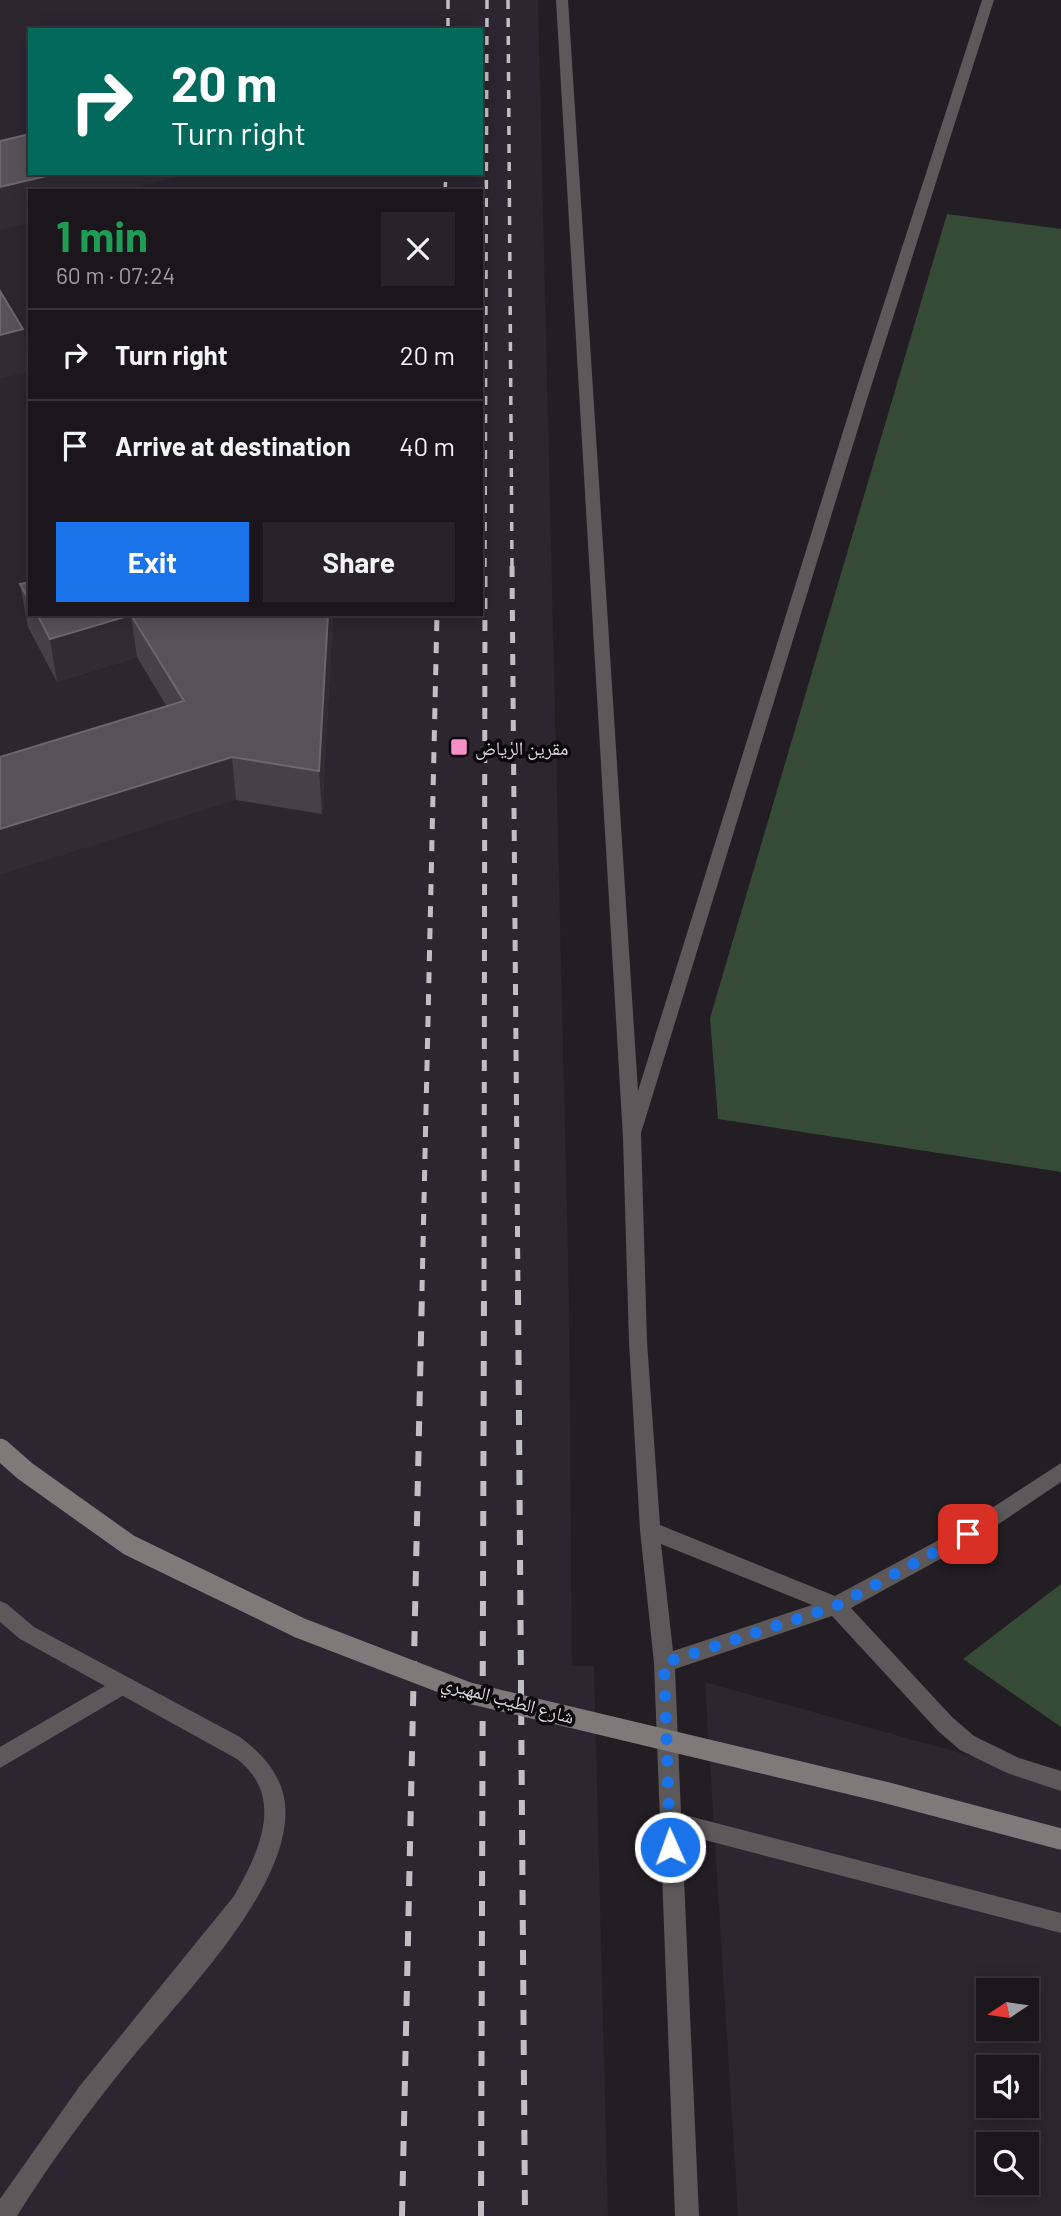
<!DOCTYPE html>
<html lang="en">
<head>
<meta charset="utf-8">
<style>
  body { margin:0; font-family:Barlow,"Noto Naskh Arabic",sans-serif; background:#272328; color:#f1f3f6; height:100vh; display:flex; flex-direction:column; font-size:26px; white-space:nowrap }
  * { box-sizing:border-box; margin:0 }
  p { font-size:23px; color:#9f9fa3 }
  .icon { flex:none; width:38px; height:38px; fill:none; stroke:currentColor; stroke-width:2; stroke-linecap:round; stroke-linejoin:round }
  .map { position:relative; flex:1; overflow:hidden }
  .panel { position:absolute; left:28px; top:189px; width:455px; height:427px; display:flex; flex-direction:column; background:#1a161b; border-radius:0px; box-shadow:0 4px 18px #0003,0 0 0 2px #38353a }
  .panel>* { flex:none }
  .banner { position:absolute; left:28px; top:28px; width:455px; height:147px; border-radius:0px; box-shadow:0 4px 18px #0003,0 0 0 2px #38353a; background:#00695c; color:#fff; overflow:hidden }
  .needle { width:46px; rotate:257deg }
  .controls { position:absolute; left:976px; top:1978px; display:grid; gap:14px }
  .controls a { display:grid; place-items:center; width:63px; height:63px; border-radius:0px; background:#1a161b; box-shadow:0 4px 18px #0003,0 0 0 2px #38353a; font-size:35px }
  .pin { position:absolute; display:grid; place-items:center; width:60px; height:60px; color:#fff; margin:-30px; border-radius:14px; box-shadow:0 4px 10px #0006 }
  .me { position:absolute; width:77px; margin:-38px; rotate:358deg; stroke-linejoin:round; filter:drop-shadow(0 0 5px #0008) }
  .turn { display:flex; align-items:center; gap:24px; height:147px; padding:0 28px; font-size:32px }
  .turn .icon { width:91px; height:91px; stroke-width:2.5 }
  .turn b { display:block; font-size:49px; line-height:60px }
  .round { display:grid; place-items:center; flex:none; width:74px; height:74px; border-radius:0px; background:#272328 }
  .head { display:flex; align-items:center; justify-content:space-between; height:119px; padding:0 28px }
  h1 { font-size:42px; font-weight:700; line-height:52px; color:#1e9e55 }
  .cta { display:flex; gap:14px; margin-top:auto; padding:14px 28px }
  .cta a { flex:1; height:80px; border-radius:0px; background:#1a73e8; color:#fff; font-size:28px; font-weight:700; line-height:80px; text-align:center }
  .cta a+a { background:#272328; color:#f1f3f6 }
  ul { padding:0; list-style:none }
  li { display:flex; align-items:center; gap:21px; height:91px; padding:0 28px; border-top:2px solid #38353a }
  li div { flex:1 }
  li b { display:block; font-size:26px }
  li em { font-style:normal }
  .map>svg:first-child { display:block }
  .built { fill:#2d2530; fill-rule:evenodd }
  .green { fill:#354b36 }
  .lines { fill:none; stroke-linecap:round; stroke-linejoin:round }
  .lane { fill:#5d595a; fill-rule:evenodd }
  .street { fill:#5d595a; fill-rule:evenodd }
  .rail-far2 { stroke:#c2bfc3; stroke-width:3.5; stroke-dasharray:9 9; stroke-linecap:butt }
  .rail-far1 { stroke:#c2bfc3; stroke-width:5; stroke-dasharray:11 11; stroke-linecap:butt }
  .rail { stroke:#c2bfc3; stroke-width:6; stroke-dasharray:15 15; stroke-linecap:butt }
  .secondary-bridge { stroke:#80797a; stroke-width:21 }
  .wall { fill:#464148 }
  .shaded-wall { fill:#312c33 }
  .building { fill:#565258; stroke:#6b676d; stroke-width:2 }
  .route { stroke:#1a73e8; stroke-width:12; stroke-dasharray:0 21.6 }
  .poi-dot { fill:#fa8fc7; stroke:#0b090b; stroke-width:2.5 }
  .labels { text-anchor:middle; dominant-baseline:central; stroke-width:7; stroke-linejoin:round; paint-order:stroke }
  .poi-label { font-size:19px; fill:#dcd9dd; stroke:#0b090b; text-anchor:start }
  .street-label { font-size:19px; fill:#dcd9dd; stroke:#0b090b }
</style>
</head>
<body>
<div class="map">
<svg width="1061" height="2216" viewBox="0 0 1061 2216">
  <rect width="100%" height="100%" fill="#221e24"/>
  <!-- built -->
  <path class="built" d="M0 0H538L569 1296 572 1666H594L608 2216H0ZM30 30H481V173H30ZM30 191H481V614H30Z
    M705 1682 1061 1781V2216H738ZM989 1990H1027V2028H989ZM989 2067H1027V2105H989ZM989 2144H1027V2182H989Z"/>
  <!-- green -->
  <path class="green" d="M947 214 1061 229V1172L718 1119 710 1018Z
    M1061 1584V1727L963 1659Z"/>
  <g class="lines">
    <!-- lane -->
    <path class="lane" d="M122 1676 129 1678 132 1685 129 1692 0 1768V1747Z"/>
    <!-- street -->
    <path class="street" d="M556 0H568L638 1091 855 393 982 0H994L869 393 641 1133 647 1342 660 1525 835 1596 961 1528 1061 1463V1482L975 1540 851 1608 952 1717 974 1736 1019 1758 1061 1771V1791L1007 1773 960 1750 938 1731 832 1616 675 1669 681 1814 1061 1913V1933L682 1834 699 2216H675L654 1663 640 1530 629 1342 623 1138ZM661 1544 812 1605 673 1651Z
      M0 1601 7 1604 34 1627 240 1737C268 1758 289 1784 285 1822 277 1903 177 2002 126 2065 87 2113 50 2163 17 2216H0V2199L79 2087 234 1896C259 1852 286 1797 237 1759L20 1639 0 1622Z"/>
    <!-- rail-far2 -->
    <path class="rail-far2" d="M448 0V30
      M508 0 512 567
      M445 191 446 173
      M485 567 487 0"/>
    <!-- rail-far1 -->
    <path class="rail-far1" d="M512 566 518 1291
      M422 1291 437 614
      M484 1291 485 566"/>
    <!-- rail -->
    <path class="rail" d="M518 1290 525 2216
      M402 2216 422 1290
      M481 2216 484 1290"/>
    <!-- secondary-bridge -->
    <path class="secondary-bridge" d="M0 1449 25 1471 129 1545 300 1628 469 1693 884 1792 1061 1839"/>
  </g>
  <!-- wall -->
  <path class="wall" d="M30 582V614H333L322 814 236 800 167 707 137 657 57 682 28 627 20 584Z"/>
  <!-- shaded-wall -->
  <path class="shaded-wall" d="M59 173H195L128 189V191H30V223L0 230V187Z
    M23 329 30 371 0 379V335Z
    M328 614H333L322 814 319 771Z
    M131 615 137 657 57 682 50 639Z
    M232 757 236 800 0 875V829Z"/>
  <!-- building -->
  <path class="building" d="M30 134V173H59L0 187V141Z
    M0 291 23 329 0 335Z
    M30 582V602L20 584Z
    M37 614H328L319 771 232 757 0 829V757L184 701 131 615 50 639Z"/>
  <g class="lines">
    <!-- route -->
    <path class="route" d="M670 1847 664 1663 836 1606 968 1534"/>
  </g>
  <!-- markers -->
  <rect class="poi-dot" x="450" y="738" width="18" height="18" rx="3.5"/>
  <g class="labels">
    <!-- poi labels -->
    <g class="poi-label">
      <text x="475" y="747">مقرين الرياض</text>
    </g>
    <!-- street labels -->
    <g class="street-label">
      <text transform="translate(508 1699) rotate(15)">شارع الطيب المهيري</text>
    </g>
  </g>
</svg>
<div class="controls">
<a><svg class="needle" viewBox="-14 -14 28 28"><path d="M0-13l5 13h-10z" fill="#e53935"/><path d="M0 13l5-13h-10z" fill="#9f9fa3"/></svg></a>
<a><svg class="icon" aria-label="sound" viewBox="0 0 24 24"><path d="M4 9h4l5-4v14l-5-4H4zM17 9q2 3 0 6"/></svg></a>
<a><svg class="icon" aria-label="search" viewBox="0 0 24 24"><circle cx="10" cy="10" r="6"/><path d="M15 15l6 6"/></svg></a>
</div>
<div class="pin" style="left:968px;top:1534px;background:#d93025"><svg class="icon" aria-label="arrive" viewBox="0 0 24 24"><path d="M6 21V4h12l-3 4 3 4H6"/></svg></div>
<svg class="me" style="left:670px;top:1847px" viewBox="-20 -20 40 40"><circle r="17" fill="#1a73e8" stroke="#fff" stroke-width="3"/><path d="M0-11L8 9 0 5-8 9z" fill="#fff"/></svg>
<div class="banner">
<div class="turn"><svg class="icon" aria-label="right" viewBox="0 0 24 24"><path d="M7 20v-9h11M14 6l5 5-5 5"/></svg><div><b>20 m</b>Turn right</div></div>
</div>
<section class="panel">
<div class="head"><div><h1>1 min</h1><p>60 m · 07:24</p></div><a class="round"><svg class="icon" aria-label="close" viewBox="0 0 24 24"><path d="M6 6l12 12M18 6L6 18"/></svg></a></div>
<ul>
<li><svg class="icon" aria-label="right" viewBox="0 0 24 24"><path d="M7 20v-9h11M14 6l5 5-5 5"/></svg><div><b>Turn right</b></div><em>20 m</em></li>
<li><svg class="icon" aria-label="arrive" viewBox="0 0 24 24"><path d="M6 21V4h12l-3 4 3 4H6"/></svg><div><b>Arrive at destination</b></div><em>40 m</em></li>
</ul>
<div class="cta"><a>Exit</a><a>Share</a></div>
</section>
</div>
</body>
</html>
